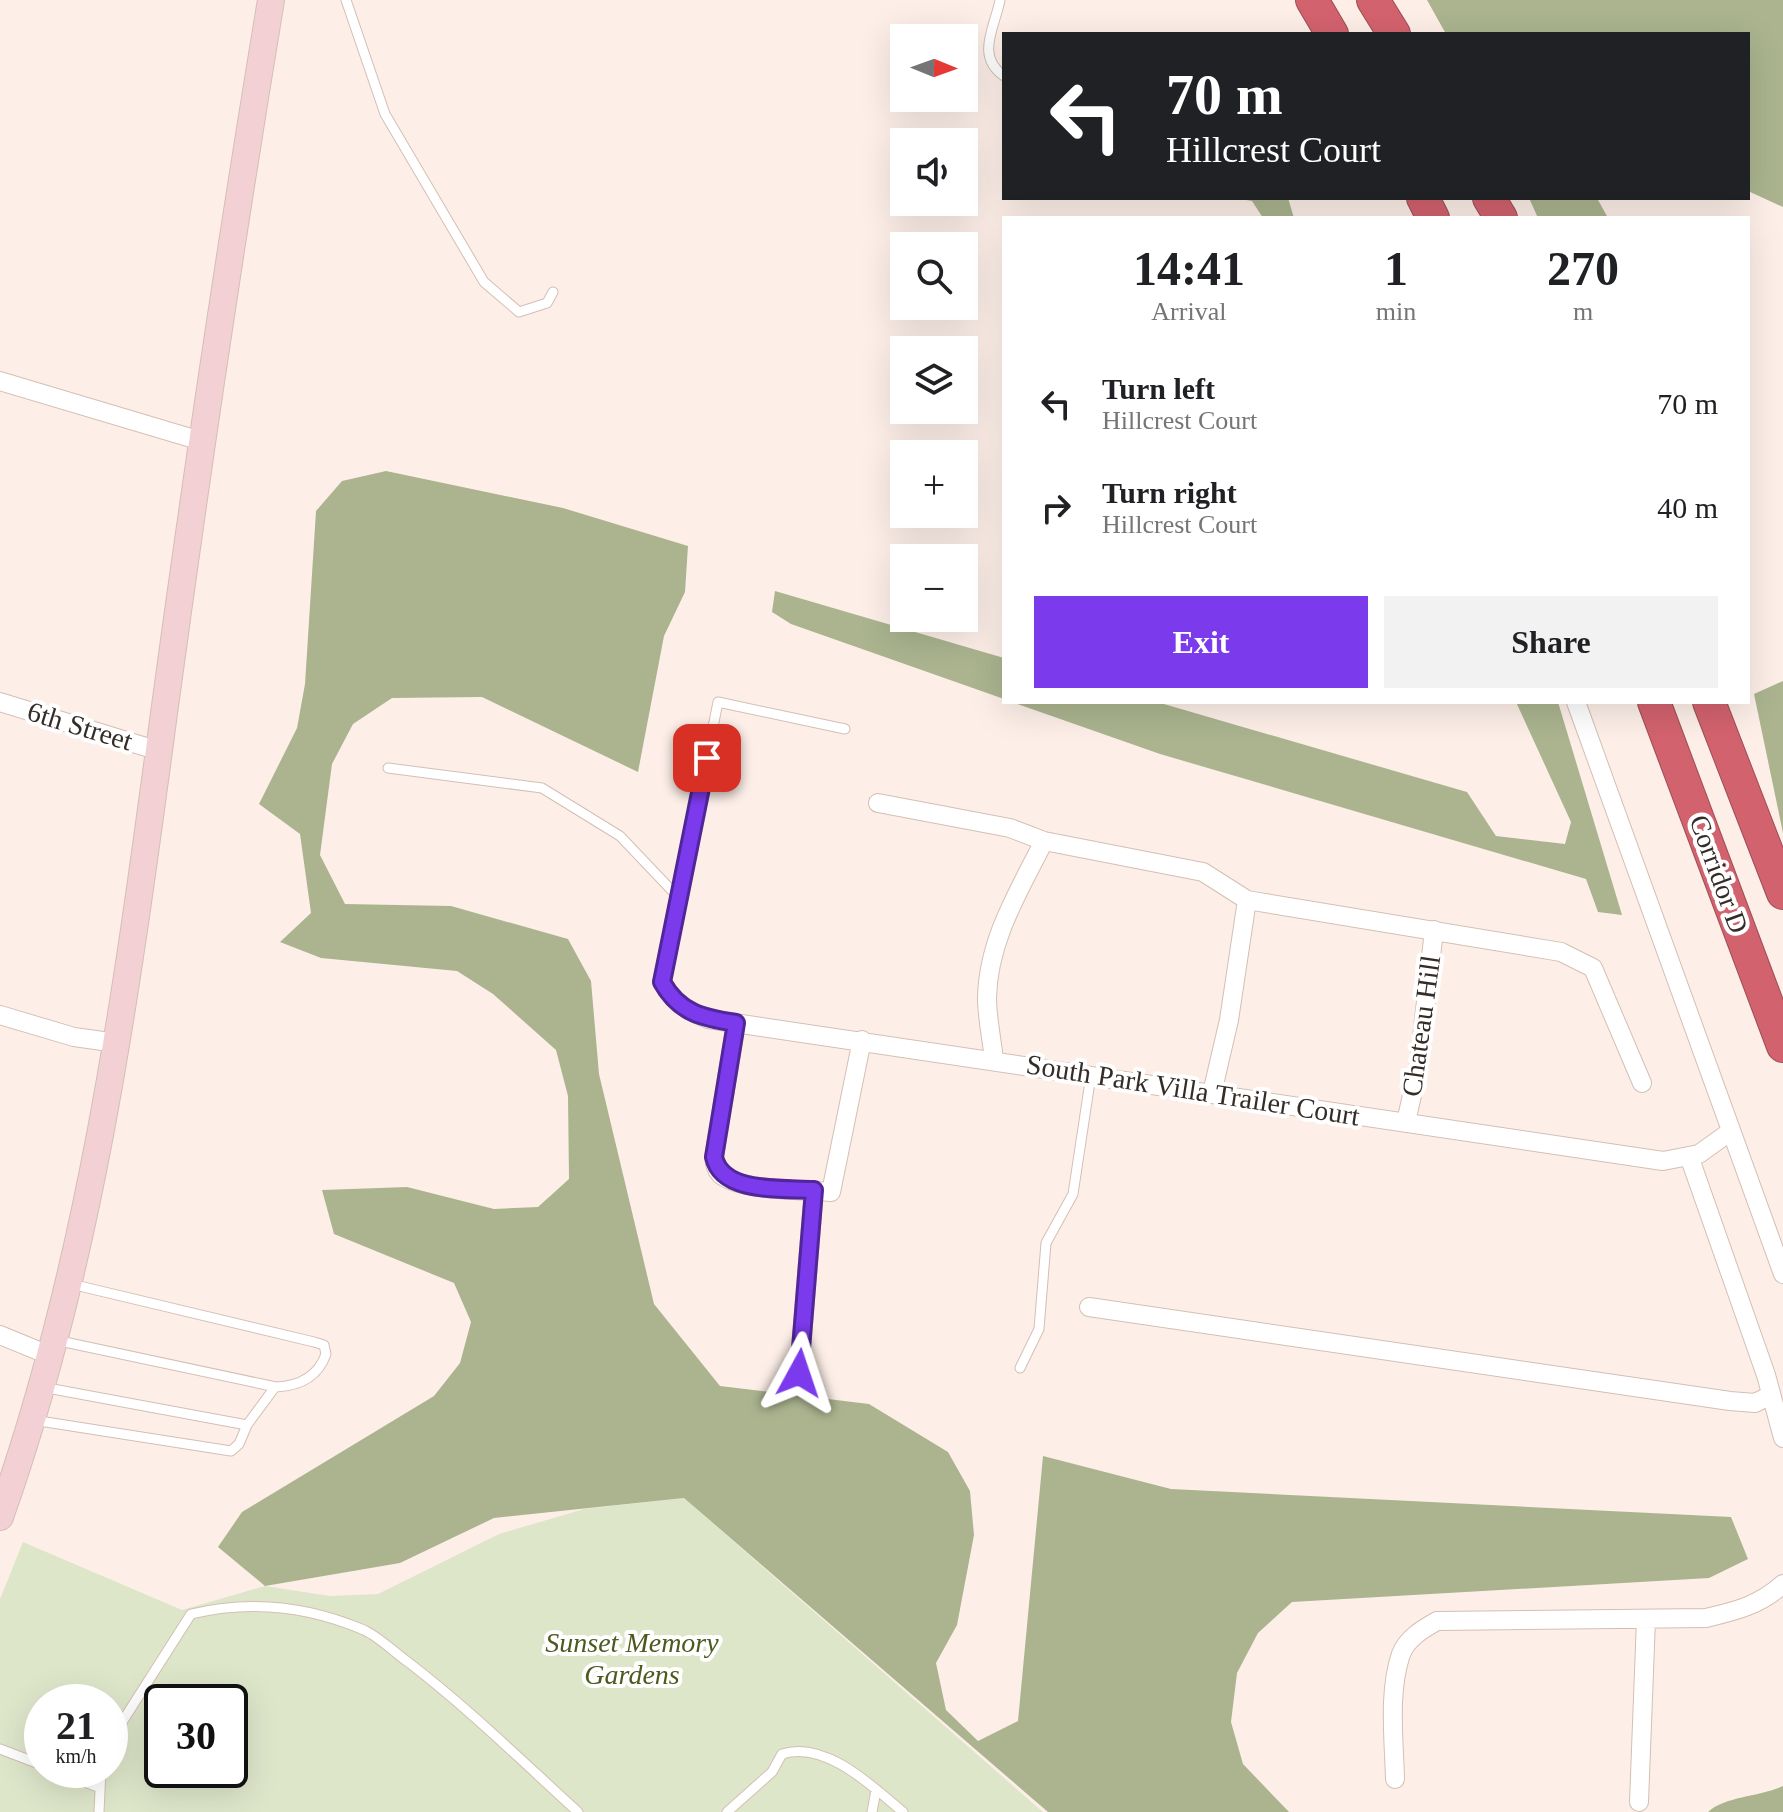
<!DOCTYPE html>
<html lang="en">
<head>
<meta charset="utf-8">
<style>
  body { margin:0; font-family:"Times New Roman",serif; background:#f2f2f2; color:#202124; height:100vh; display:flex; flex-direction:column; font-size:30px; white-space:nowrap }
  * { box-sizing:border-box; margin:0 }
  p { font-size:26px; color:#757577 }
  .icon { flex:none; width:44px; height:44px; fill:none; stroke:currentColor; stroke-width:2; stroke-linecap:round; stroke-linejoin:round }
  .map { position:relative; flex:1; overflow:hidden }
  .drawer { position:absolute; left:1002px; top:216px; width:748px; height:488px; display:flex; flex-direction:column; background:#fff; border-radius:0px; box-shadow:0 8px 32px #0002 }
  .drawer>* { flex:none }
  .guide { position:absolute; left:1002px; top:32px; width:748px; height:168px; border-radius:0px; box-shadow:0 8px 32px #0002; background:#202124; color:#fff; overflow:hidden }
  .needle { width:52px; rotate:91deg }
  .controls { position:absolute; left:890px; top:24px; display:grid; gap:16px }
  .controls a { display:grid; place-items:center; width:88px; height:88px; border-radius:0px; background:#fff; box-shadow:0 8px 32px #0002; font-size:40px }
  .speed { position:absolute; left:24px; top:1684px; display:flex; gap:16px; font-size:40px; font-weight:700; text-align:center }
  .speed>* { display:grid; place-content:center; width:104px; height:104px; border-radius:50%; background:#fff; box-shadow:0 8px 32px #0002; line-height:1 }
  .speed small { font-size:20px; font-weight:400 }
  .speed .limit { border:4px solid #111; border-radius:12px; background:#fff; color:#111 }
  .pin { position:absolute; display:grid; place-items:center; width:68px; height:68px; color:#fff; margin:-34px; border-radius:16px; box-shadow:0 4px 12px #0006 }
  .me { position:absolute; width:88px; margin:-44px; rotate:5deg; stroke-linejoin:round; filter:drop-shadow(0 0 6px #0008) }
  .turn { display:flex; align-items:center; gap:28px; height:168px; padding:0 32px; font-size:36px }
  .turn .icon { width:104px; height:104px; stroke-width:2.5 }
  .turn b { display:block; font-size:56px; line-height:68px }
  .eta { display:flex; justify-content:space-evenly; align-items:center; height:136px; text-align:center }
  .eta b { font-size:48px; font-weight:700; line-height:56px }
  .primary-button { display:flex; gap:16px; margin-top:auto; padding:16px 32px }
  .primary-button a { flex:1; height:92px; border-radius:0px; background:#7c3aed; color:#fff; font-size:32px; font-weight:700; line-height:92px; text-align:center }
  .primary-button a+a { background:#f2f2f2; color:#202124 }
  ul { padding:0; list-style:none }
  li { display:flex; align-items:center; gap:24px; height:104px; padding:0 32px }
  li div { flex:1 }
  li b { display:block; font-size:30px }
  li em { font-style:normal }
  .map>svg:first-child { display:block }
  .green { fill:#dee6ca; fill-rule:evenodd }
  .forest { fill:#abb48f }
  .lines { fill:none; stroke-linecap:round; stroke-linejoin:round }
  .lane-casing { stroke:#d4bfb3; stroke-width:11 }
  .street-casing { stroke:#d4bfb3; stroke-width:20 }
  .secondary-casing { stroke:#d4bfb3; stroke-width:28 }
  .highway-casing { stroke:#9b4f55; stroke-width:34 }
  .lane { stroke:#fff; stroke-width:9 }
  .street { stroke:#fff; stroke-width:18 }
  .secondary { stroke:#f2d0d4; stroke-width:26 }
  .highway { stroke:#d2626e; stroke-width:32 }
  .route-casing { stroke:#51269a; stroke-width:20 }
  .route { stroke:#7c3aed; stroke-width:14 }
  .labels { text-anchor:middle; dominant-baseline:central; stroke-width:8; stroke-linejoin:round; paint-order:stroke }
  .street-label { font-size:28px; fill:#342c27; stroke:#fff }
  .park-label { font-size:28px; font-style:italic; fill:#4e591f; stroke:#fff }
</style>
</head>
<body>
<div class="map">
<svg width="1783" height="1812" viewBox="0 0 1783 1812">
  <rect width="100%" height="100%" fill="#fdefe8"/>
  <!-- green -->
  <path class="green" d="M684 1498 1043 1812H0V1599L23 1542 182 1610 265 1586 330 1596 378 1594 499 1534 584 1509ZM42 1702H110V1770H42ZM162 1702H230V1770H162Z"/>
  <!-- forest -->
  <path class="forest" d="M1427 0H1783V207L1748 191V34H1446Z
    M1235 198H1288L1294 218H1263L1252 201Z
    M1529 198H1597L1608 218H1538Z
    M386 471 563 508 688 546 685 592 664 636 638 772 482 697 392 698 353 724 332 764 320 855 345 904 451 906 568 939 591 981 599 1074 654 1304 720 1386 869 1404 948 1452 970 1491 974 1535 957 1625 936 1663 946 1710 978 1741 1018 1721 1043 1456 1171 1489 1731 1517 1748 1559 1709 1578 1292 1602 1258 1633 1237 1673 1231 1722 1243 1764 1289 1812H1048L684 1498 494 1518 400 1563 265 1586 218 1547 242 1512 434 1396 460 1363 471 1322 454 1283 334 1234 322 1190 407 1187 494 1209 538 1207 569 1179 568 1096 556 1050 493 994 457 971 321 958 280 942 311 913 300 834 259 804 297 728 305 684 316 511 342 481Z
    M775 591 1004 658V699L791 624 772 612Z
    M1783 681V833L1754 694Z
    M1012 702H1157L1467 792 1496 836 1565 844 1571 822 1516 702H1558L1622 915 1598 912 1586 879 1160 754Z
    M1783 1786V1812H1708C1726 1796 1760 1797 1783 1786Z"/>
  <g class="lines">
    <!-- lane casing -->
    <g class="lane-casing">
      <path id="lane" d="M346 0 385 114 484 282 519 312 547 303 553 292
        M1000 0C995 27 975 56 1004 76
        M388 768 542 788 620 836 678 897
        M662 982 718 702 845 729
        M55 1340 276 1387C299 1386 318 1377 326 1354L324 1345 314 1342 71 1284
        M1020 1368 1039 1329 1046 1243 1073 1194 1091 1075
        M42 1387 247 1425 275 1387
        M33 1420 231 1451 239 1444 247 1425
        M110 1741 191 1614C249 1600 308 1606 364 1630 379 1637 394 1652 408 1662 468 1708 522 1761 578 1812
        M0 1749 42 1765
        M53 1770 98 1787
        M99 1812 101 1770
        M727 1812 772 1772 782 1754C825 1740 872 1786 903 1812
        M872 1812 876 1790"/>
    </g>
    <!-- street casing -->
    <g class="street-casing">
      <path id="street" d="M0 381 201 441
        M0 702 159 751
        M1576 702 1783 1274
        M878 803 1010 828 1044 841 1203 872 1247 900 1561 952 1593 968 1642 1083
        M662 982C674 1003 686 1010 708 1019L1663 1161 1699 1154 1731 1131
        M0 1015 74 1037 117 1043
        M736 1023 714 1157C715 1164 716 1170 720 1174 738 1191 806 1190 831 1192L862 1040
        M994 1060C992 1040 987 1018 987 998 988 940 1019 891 1044 841
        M1212 1093 1229 1020 1247 900
        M1406 1122 1419 1064 1434 930
        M1689 1156 1766 1375 1783 1438
        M1089 1307 1730 1401 1755 1403 1771 1395
        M0 1335 51 1356
        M799 1373 814 1190
        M1395 1779C1394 1739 1388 1692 1401 1654 1407 1638 1423 1629 1437 1621L1706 1618C1736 1611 1760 1605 1783 1584
        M1639 1802 1646 1619"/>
    </g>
    <!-- secondary casing -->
    <g class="secondary-casing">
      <path id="secondary" d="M0 1517C93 1255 128 980 165 706 197 470 232 235 271 0"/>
    </g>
    <!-- highway casing -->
    <g class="highway-casing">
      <path id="highway" d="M1312 0 1332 34
        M1373 0 1394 34
        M1423 198 1433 218
        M1489 198 1501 218
        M1654 702 1783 1046
        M1709 702 1783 893"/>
    </g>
    <!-- lane -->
    <use href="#lane" class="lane"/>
    <!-- street -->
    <use href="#street" class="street"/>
    <!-- secondary -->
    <use href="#secondary" class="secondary"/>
    <!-- highway -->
    <use href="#highway" class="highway"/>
  </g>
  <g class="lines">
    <!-- route casing -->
    <g class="route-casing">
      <path id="route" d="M707 758 662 982C679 1013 703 1018 736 1023L714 1157C722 1194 783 1188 814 1190L799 1373"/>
    </g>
    <!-- route -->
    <use href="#route" class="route"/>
  </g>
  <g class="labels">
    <!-- street labels -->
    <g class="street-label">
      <text transform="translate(80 726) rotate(17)">6th Street</text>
      <text transform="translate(1719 874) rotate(70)">Corridor D</text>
      <text transform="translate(1421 1026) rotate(-82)">Chateau Hill</text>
      <text transform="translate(1193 1090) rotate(9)">South Park Villa Trailer Court</text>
    </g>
    <!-- park labels -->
    <g class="park-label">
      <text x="632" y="1642">Sunset Memory<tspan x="632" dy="32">Gardens</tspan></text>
    </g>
  </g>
</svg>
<div class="controls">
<a><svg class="needle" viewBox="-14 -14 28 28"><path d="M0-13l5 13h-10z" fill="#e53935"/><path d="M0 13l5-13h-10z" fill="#757577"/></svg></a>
<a><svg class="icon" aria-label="sound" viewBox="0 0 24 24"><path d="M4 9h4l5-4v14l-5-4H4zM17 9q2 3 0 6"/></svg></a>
<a><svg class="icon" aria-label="search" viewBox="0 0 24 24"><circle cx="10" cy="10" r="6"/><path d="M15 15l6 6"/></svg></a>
<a><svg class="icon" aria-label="layers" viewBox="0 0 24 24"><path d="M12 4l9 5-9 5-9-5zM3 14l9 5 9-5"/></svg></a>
<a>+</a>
<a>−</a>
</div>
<div class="speed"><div>21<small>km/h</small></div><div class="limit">30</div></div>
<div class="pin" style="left:707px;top:758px;background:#d93025"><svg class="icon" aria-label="arrive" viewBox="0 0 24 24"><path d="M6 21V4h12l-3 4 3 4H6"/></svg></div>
<svg class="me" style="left:799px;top:1373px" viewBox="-20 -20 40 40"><path d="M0-17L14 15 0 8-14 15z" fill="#7c3aed" stroke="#fff" stroke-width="4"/></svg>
<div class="guide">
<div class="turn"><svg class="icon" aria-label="left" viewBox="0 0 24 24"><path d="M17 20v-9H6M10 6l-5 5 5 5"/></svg><div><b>70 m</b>Hillcrest Court</div></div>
</div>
<section class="drawer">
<div class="eta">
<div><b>14:41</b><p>Arrival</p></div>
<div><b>1</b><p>min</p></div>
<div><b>270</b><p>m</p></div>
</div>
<ul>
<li><svg class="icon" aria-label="left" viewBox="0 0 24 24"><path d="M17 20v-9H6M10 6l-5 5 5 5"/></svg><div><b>Turn left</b><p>Hillcrest Court</p></div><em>70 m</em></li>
<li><svg class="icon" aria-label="right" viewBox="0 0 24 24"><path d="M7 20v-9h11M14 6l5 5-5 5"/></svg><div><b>Turn right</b><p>Hillcrest Court</p></div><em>40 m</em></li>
</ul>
<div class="primary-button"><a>Exit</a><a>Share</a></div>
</section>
</div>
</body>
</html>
